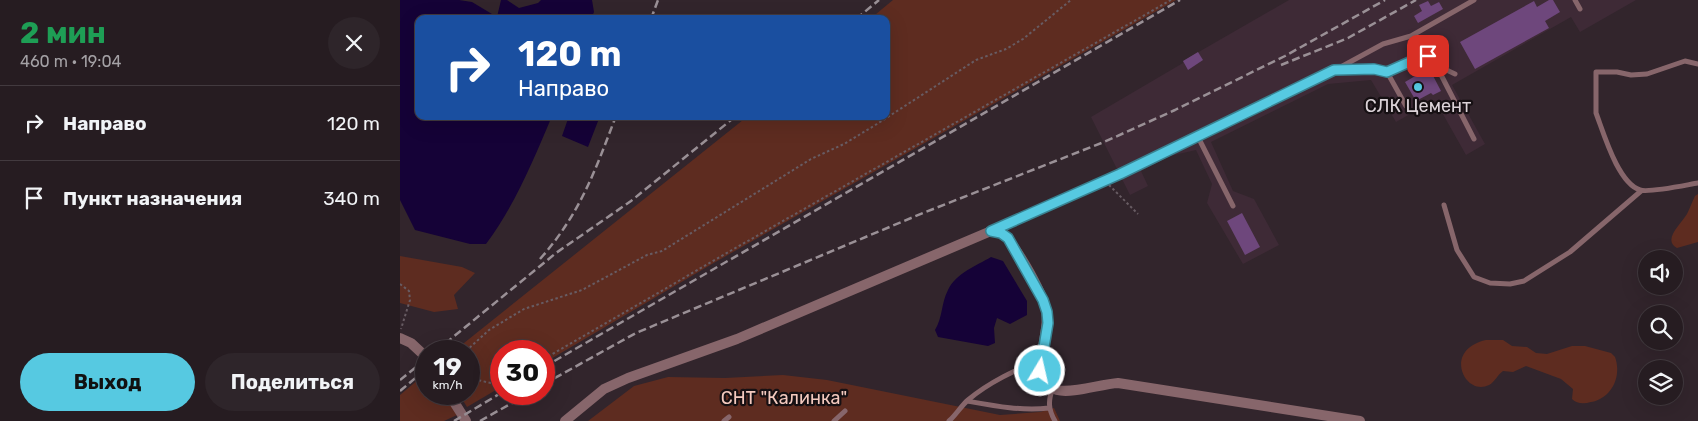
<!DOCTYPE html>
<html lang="ru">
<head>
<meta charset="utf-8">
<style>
  body { margin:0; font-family:Rubik,sans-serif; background:#2e252a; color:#f1f3f6; height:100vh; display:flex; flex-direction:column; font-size:19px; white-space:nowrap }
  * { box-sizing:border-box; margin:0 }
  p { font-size:16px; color:#a4a1a5 }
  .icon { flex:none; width:28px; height:28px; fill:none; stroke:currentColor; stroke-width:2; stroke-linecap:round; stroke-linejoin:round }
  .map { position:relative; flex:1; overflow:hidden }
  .details { display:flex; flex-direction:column; background:#261c21; width:400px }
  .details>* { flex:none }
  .guide { position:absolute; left:15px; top:15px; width:475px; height:105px; border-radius:10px; box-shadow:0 5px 20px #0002,0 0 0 1px #423a3f; background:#1a4fa0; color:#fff; overflow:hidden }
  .buttons { position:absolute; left:1238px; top:250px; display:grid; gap:10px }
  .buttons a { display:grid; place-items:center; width:45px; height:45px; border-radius:50%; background:#261c21; box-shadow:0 5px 20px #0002,0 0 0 1px #423a3f; font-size:25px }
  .speed { position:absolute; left:15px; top:340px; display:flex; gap:10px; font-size:25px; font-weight:700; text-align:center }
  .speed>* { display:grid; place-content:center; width:65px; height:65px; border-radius:50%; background:#261c21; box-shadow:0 5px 20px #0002,0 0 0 1px #423a3f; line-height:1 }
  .speed small { font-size:12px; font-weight:400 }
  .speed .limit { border:8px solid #d22; background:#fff; color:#111 }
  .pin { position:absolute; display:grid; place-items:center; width:42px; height:42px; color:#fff; margin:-21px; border-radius:10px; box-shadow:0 2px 8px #0006 }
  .me { position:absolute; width:55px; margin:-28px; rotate:9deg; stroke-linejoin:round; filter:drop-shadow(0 0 4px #0008) }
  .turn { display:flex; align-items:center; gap:18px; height:105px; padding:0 20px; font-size:22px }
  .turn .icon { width:65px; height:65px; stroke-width:2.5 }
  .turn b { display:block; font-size:35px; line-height:42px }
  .round { display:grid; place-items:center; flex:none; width:52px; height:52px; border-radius:26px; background:#2e252a }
  .summary { display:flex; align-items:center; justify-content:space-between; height:85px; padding:0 20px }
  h1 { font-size:30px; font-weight:700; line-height:38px; color:#1e9e55 }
  .primary-button { display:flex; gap:10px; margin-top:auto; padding:10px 20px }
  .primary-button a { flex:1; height:58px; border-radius:30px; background:#56c9e1; color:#111; font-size:20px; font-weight:700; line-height:58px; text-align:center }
  .primary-button a+a { background:#2e252a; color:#f1f3f6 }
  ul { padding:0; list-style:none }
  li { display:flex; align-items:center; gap:15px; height:75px; padding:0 20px; border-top:1px solid #423a3f }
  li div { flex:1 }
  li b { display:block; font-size:19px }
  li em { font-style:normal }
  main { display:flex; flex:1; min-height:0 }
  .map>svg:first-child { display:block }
  .built { fill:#3e2a36 }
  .green { fill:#5e2c20 }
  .water { fill:#150237 }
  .building { fill:#6e477c }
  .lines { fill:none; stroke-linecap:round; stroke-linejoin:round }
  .path { stroke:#685c63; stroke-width:2; stroke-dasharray:2.5 2.5; stroke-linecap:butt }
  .service { stroke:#87666b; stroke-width:5 }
  .minor { stroke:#87666b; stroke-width:10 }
  .rail { stroke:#9a9096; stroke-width:2.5; stroke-dasharray:8 4; stroke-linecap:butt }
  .route-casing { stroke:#388392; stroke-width:12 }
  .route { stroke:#56c9e1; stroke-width:9 }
  .poi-dot { fill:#56c9e1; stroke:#161013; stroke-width:2 }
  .labels { text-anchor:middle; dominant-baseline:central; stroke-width:4.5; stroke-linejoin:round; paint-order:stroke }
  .poi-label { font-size:18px; fill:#dcd3d8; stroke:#161013 }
  .park-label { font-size:18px; fill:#f3c9be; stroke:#161013 }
</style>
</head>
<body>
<main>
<section class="details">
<div class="summary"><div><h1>2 мин</h1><p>460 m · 19:04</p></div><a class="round"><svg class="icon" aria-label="close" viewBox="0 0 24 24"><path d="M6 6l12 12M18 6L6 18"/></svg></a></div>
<ul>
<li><svg class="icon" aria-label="right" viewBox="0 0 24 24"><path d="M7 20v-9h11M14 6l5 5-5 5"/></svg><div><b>Направо</b></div><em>120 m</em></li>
<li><svg class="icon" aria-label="arrive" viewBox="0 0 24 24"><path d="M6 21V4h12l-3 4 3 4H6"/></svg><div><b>Пункт назначения</b></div><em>340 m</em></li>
</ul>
<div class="primary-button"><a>Выход</a><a>Поделиться</a></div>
</section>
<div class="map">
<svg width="1298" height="421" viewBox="0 0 1298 421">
  <rect width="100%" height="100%" fill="#32252c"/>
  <!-- built -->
  <path class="built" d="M889 0H1236L1180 32 1171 17 1052 85 1085 144 1066 155 1035 100 996 122 971 80 928 84 811 142 833 191 854 199 879 245 843 264 807 203 812 184 796 150 770 156 741 171 748 186 730 195 691 117 783 63V61Z"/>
  <!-- green -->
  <path class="green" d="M493 0H776L312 264 144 363V351H101V387L67 407 59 394H69V351H54L348 116H486V19H470Z
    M1298 194V242L1277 248C1262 240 1281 224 1287 214 1290 208 1292 202 1295 196Z
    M0 256 62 267 75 273 54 295 58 309 34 312 0 303Z
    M1086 340H1103L1112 346 1127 347 1136 353 1147 354 1172 346H1185L1211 353 1215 357C1222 376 1212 398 1191 402 1184 404 1177 404 1172 399L1173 389 1161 379 1126 366 1113 372 1103 371C1097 375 1095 382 1089 385 1065 397 1042 350 1086 340Z
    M26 373V394H45L57 415 44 421H0V395Z
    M383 375 427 380 600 415 640 412 654 408 660 421H188L234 386 268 377 325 378Z"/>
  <!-- water -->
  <path class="water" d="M0 0H59L72 2 97 17 101 0H107L119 8 138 3 141 0H192L194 12 191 19H19V116H152C133 161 115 205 86 244H70L15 230 0 200Z
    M169 116H200L188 147 162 136Z
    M591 257 603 261 627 301V315L610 324 597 318 594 328 595 343 588 346 538 337 535 330C543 317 541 303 548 290 556 273 576 266 591 257Z"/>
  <!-- building -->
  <path class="building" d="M1149 0H1153L1160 12 1145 21 1149 28 1075 69 1060 42 1134 1 1137 7Z
    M1028 1 1031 6 1039 2 1043 9 1018 23 1014 16 1022 11 1019 5Z
    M798 52 803 60 788 70 783 61Z
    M1029 68 1041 91 1033 95 1031 93 1016 101 1005 82Z
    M842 213 860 247 845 255 827 221Z"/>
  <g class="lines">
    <!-- path -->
    <path class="path" d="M709 185 738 214
      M0 284 9 291 10 300 1 329
      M66 351 89 330 124 309 182 290 247 255 262 251 411 159 444 144 477 124 576 60 606 49 623 39 671 0
      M144 359 332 250 771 0
      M69 378 95 384 101 383"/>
    <!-- service -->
    <path class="service" d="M1175 0 1180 9
      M1298 64 1285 61 1247 74 1231 75 1217 72H1196V113C1204 134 1218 183 1240 190 1249 193 1286 185 1298 183
      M1036 65 1074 139
      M937 69 983 44 1011 36 1074 0
      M987 72 1006 106
      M797 135 833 206
      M1044 205 1057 250 1074 277 1090 283 1110 284 1124 281 1170 252 1241 191
      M594 230 720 174 797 135 934 71 974 69 987 72 1014 60 1028 56 1036 65 1055 74
      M653 388C648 400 648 409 655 421
      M567 401C595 406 621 411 649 408
      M324 421 329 417
      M434 421 445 411
      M549 421C556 415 561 406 568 400 589 382 616 370 641 359"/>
    <!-- minor -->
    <path class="minor" d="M0 338 11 343 26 357
      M49 394 66 421
      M165 421 204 389 228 378 337 339 591 231 601 233 608 238C621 257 640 287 646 310 652 333 625 381 657 390 672 394 701 384 718 383L960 421"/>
    <!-- rail -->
    <path class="rail" d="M251 19 258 0
      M456 19 479 0
      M881 65 948 38 1016 0
      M140 259C180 214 195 171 216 116
      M36 351 156 253 231 201 336 116
      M144 367 780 0
      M0 380 26 359
      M144 384 236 333 523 213 704 142 775 110 885 56 985 0
      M0 391 26 369
      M54 421 101 393
      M80 421 128 394"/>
  </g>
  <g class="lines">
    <!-- route casing -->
    <g class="route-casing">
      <path id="route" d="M640 371 648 323 647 312 643 300 608 238 601 233 591 231 720 174 934 70 974 69 987 72 1014 60 1028 56"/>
    </g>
    <!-- route -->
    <use href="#route" class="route"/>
  </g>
  <!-- markers -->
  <circle class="poi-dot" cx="1018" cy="87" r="5"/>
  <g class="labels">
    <!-- poi labels -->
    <g class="poi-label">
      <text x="1018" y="106">СЛК Цемент</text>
    </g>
    <!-- park labels -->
    <g class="park-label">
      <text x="384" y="398">СНТ "Калинка"</text>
    </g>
  </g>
</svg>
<div class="buttons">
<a><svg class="icon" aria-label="sound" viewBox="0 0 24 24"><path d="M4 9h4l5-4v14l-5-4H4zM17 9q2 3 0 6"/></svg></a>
<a><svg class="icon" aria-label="search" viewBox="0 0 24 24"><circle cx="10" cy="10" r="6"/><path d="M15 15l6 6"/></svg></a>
<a><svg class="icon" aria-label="layers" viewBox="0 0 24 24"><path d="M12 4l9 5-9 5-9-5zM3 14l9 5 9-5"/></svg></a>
</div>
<div class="speed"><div>19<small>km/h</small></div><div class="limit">30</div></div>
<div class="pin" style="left:1028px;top:56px;background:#d93025"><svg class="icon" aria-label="arrive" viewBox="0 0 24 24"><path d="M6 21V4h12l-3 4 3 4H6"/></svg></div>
<svg class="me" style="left:640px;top:371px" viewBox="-20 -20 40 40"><circle r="17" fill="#56c9e1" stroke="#fff" stroke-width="3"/><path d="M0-11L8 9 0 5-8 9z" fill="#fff"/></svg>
<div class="guide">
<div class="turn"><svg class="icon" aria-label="right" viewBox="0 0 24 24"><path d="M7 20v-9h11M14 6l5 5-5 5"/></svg><div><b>120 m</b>Направо</div></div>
</div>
</div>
</main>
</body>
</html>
